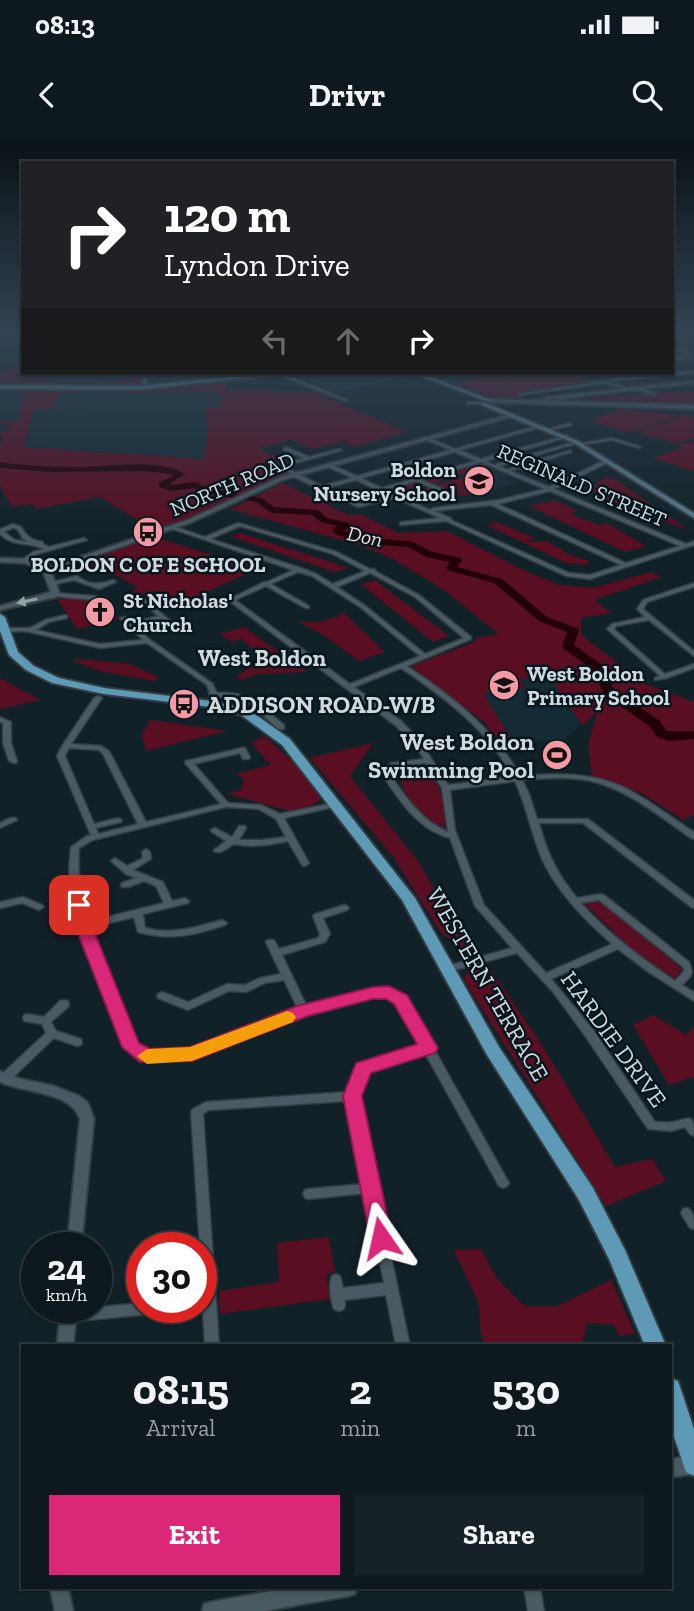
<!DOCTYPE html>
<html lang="en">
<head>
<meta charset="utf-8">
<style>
  body { margin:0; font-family:"Zilla Slab",serif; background:#162227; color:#f1f3f6; height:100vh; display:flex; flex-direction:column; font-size:26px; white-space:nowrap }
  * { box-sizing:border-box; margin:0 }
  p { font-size:23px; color:#9aa0a4 }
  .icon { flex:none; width:38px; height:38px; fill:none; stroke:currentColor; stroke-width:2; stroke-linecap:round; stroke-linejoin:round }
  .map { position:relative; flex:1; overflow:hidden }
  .side { position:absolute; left:21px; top:1204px; width:651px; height:245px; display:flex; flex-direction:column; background:#0d191e; border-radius:0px; box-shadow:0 2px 5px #0004,0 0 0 2px #2d383c }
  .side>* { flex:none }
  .guide { position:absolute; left:21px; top:21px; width:653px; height:214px; border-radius:0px; box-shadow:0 2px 5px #0004,0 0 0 2px #2d383c; background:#202124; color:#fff; overflow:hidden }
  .speed { position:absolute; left:21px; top:1092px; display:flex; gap:14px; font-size:35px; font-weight:700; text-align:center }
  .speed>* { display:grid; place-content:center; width:91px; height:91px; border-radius:50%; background:#0d191e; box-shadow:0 2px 5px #0004,0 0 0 2px #2d383c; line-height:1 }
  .speed small { font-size:18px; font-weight:400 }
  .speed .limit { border:10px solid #d22; background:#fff; color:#111 }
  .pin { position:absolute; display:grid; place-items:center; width:60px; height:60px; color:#fff; margin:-30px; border-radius:14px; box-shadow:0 4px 10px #0006 }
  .me { position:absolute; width:77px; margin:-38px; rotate:349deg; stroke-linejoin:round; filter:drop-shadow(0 0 5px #0008) }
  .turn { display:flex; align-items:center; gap:24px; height:147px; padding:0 28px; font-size:32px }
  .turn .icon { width:91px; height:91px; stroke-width:2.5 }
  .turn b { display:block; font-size:49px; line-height:60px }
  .lanes { display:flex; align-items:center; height:66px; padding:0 28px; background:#0003; justify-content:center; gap:35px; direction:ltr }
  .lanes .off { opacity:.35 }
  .eta { display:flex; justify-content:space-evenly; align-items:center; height:119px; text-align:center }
  .eta b { font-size:42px; font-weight:700; line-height:49px }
  .button { display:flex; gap:14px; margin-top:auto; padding:14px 28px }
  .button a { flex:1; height:80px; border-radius:0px; background:#db2777; color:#fff; font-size:28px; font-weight:700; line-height:80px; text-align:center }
  .button a+a { background:#162227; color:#f1f3f6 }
  .status { display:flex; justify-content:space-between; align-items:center; height:49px; padding:0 35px; background:#0d191e; direction:ltr }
  .status svg { height:19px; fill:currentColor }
  header { display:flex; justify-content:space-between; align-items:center; height:91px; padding:0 28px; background:#0d191e; font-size:32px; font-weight:700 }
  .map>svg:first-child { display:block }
  .built { fill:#142b35 }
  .green { fill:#590e21 }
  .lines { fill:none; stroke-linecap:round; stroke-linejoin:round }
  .river { fill:#220006; fill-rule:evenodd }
  .minor-casing { stroke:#333c42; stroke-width:3 }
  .tertiary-casing { stroke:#333c42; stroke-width:4 }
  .secondary-casing { stroke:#333c42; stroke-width:4 }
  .primary-casing { stroke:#333c42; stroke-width:4 }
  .minor { fill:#495a62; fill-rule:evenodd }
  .tertiary { fill:#495a62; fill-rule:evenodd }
  .secondary { fill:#547a8c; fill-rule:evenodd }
  .primary { fill:#5e9ab5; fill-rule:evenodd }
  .oneway { fill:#93a0a6 }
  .route { fill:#db2777; stroke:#8e194d; stroke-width:2 }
  .slow { fill:#f59e0b }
  .labels { text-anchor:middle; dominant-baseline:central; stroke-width:5; stroke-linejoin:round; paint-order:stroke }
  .far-poi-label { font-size:21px; font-weight:bold; fill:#d0d9de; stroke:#08171e; text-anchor:start }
  .far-street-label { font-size:21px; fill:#d0d9de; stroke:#08171e }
  .far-water-label { font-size:21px; font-style:italic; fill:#f7dddf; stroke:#08171e }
  .far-quarter-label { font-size:23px; font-weight:bold; fill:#d0d9de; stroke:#08171e }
  .poi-label { font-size:24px; font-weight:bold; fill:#d0d9de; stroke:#08171e; text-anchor:start }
  .street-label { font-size:24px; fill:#d0d9de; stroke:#08171e }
</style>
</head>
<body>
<div class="status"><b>08:13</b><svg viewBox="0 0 49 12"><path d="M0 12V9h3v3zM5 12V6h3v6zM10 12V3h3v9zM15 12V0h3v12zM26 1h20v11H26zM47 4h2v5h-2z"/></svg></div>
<header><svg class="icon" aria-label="back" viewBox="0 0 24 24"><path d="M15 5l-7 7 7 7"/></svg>Drivr<svg class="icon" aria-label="search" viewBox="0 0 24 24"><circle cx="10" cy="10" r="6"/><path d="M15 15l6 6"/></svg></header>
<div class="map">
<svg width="694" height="1471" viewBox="0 0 694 1471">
  <rect width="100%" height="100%" fill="#112128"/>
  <!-- built -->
  <path class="built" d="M46 233H237L223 235 220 267 204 319 25 306 32 280 0 281V242L45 244Z
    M293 233H400L411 236 336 253Z
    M493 328 514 335 504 339 516 344 481 351 477 355H465L442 343Z
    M500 495 599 568 564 600 500 602 484 582 411 526 475 502 476 498Z"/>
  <!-- green -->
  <path class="green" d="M23 222V233H46V241L115 242 129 239 131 233H140L142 243 86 246 0 242V233Z
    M493 233H566L599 242 520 254 529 259 525 260 490 256 457 244Z
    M277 236H282C262 238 248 243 228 243L224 250 320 251 330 257 328 258 406 292 355 307 343 301 313 309 291 300 259 308 298 331 158 392 100 357 37 369 31 364 12 367 0 346V300L4 306 0 293 11 289 9 285 0 284V281L20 280V265L25 257 21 250 116 251 115 254 99 251 60 254 51 268 87 269H34L24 307 204 319 208 283H205V267H219L222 256 211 250 128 254 123 252Z
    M694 251V264L684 266 551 261Z
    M619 269 680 275H681L628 293 591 281Z
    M685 275 694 278V298L678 304 637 292Z
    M694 301V331L653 318 682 308 679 306Z
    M481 323 490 326 399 353 392 349Z
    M606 337 613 338 690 391 601 357 588 349Z
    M460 338 480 348 474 353 477 355 431 356 415 360 402 355Z
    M283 343 348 375 360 374 399 393 447 391 523 430 560 445 593 448 651 432 662 437 594 460 612 473 581 478V495L645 544 694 562V675L684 680 641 653 592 636 588 605 598 570 583 586 548 535 520 539 525 548 483 553 513 602H500L484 582 411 526 475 502 476 498 499 494 444 450 395 420 360 405 230 369Z
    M555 360 578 371 570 374 599 385 607 383 646 406 625 412 529 366Z
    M497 382 535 398 526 402 547 401 568 414 588 421V425L566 423 486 385Z
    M240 393 349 428 335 432 232 397Z
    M155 397 257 429 180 464 169 456 161 458 154 451 136 456 131 452 138 448 118 436 96 431 88 420Z
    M375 440 449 496 433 502 361 444Z
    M82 458 101 462 118 479 77 489 57 459Z
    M342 471 385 512 359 521 317 491 298 482H319L340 476Z
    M244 487 307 532 257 534 242 540 236 536 264 520 242 499 232 502 220 494Z
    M76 519 129 524 158 537 155 541 100 531 73 521Z
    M0 538 40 560 0 569Z
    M150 580H151L227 591 146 611 142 595Z
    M265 596 301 630 321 656 319 661 304 669 290 671 227 654 241 650 244 638 235 634 271 625 251 603Z
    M373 603 350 636 418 721 444 766 477 813 472 816 441 793 394 718 310 618Z
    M422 624C439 633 448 671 444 689 424 680 399 654 400 632Z
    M600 759 682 829 675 839 629 807 585 764Z
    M487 824 542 905 615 1027 652 1019 666 1041 606 1066 464 840 468 829Z
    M654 875 686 895 694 887V937L669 945 633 885Z
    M329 1097 335 1132 326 1134 330 1159 220 1174 219 1151 279 1142 277 1103Z
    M481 1109 497 1139 524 1166H557L611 1140 635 1194 620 1196 614 1185 587 1183 583 1200 585 1206H486L481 1196 479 1164 454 1110Z"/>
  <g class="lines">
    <!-- river -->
    <path class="river" d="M0 322C26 326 51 327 77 327 107 327 160 318 185 334L169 344 172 345 195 342 207 348 262 358 274 367 318 370 327 378 349 383V387L343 391 382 399 410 401 433 412 461 418 462 420 457 427 502 439 547 477 577 488 579 490 574 505 615 534 617 537 611 545 614 550 659 580 667 591H694V599L669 601 657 597 649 586 605 555 599 545 604 538 564 509 562 506 567 492 539 481 494 443 447 430 446 428 450 422 426 417 408 407 382 405 337 395 332 390 337 386 321 382 312 375 272 373 256 362 204 353 194 348 171 351 159 347V343L174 335 170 334 143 331 52 332 0 328Z"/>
    <!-- minor casing -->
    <g class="minor-casing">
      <path id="minor" d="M672 208 689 212 690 213 688 214 672 210Z
        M694 216V218L672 220V218Z
        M694 231V233L610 241 608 240Z
        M142 233H146L147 248 144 247Z
        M279 233H281L348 260 345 261 279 235Z
        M428 233H434L423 236 421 235Z
        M604 241 625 247 623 248 604 243 521 255 519 254Z
        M631 246 655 253 656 254 654 255 630 248Z
        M468 262H482L484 263 482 264H467Z
        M570 283 572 285 548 291 546 290Z
        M540 285 542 287 460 310 481 319 568 295V297L486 321 494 325 578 301V303L499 326 507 330 571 310V312L510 331 549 347 605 320H609V322L554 349 686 404 694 401V405L590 439 566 436 446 381 400 385V383L402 382 440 378 395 358 358 367 292 336V334L267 321 271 320 322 346 352 338 326 326V324H330L357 336 451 310 424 299V297H428L455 309ZM455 312 476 321 382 348 361 338ZM481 322 545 349 499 360 433 368 430 370 400 356V354H396L387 350 416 341 434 349 433 351 441 350V348L421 340ZM356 340 377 350 348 358 326 348ZM382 351 391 356 360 364 352 360ZM550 351 680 406 626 423 498 364ZM491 365 621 425 590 435 569 433 451 380V378L434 371Z
        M612 298 641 307 639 308 612 300 580 305 578 304Z
        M284 308H288L309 317 340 309 342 310 296 323H294V321L304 318 284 310Z
        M238 383 337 412 370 429H375V431L419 455 471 497V499L407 526C451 556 494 588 520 636 554 633 590 632 621 646 647 658 670 677 694 692V699L691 698C662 678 632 653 598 643 574 636 547 638 522 640L529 654 537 679H588L694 760V768L691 767 583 683H539C547 713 557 734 577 758L601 754 604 755 689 822C694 835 692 835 682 845L694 852V861L650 833 618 809 551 839 594 891 655 982C661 982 668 983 673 982 691 978 694 973 694 996L690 994 685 987 671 991 648 989 586 897 554 853 517 813 447 832 444 831 442 829 444 827 512 808 475 766 450 698C418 690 399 660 382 634L391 623 424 619 414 604 395 585 228 460 262 443 263 442H267L293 430 170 388 175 387 205 397ZM240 386 333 414 365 431 333 444 316 434 301 428 210 399ZM298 432 312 436 360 467 420 516 350 544 235 460 266 446 305 468H309V466L271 444ZM370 433 415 457 464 498 425 514 364 465 337 447ZM401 528C444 557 488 590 513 637L448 645 420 601 401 581 354 547ZM426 623 442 648 448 692C422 681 405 657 390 634L396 627ZM515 641C527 667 531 693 542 719 557 752 585 780 612 804L546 833 484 765 455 690 450 650ZM599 760 682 826 685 830 675 841C641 818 608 794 581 763Z
        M13 384 21 387C28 397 30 400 43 402V404L49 407 84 398 87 400 37 414 24 423 21 421 22 420 33 412 44 409C28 401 14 408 0 394V389ZM13 388 17 389 23 399 28 402 15 400 4 392Z
        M77 436C89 445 98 445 113 440L116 442 99 449 74 440 52 445 49 443Z
        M694 443V447L647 462 643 469 694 511V516L649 480 616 486 614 489 665 534 694 524V528L667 538 655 540V538L660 536 607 489 612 484 645 477 637 469 643 460Z
        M53 453 95 456 98 458 95 460 51 456V454Z
        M138 454 180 489 175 490 162 479 135 486 150 500 212 543 217 553C249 550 261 566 284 585V589H278C257 570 248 554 217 557L214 566H208L207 564 210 555 207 545 147 503 100 508 25 491 5 492 2 490 5 488H30L45 480 65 475 67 476V478L49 482 36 490 100 504 143 500 120 478 125 477 132 483 158 476 136 457 135 456Z
        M98 556 102 558 71 604 101 606 109 611 146 682 221 664 185 623 186 621 242 608H245L250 617 249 619H243L240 613 194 624 228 663 261 665 280 674 334 663 338 665 334 667 284 678 309 723 305 726 302 725 288 701C270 705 252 708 234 704L221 712H215L214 710 226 701 212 692 211 690 215 688 232 697 239 686H245L246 688 239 700H261L286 697 276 679 259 669 226 667 93 700 79 708C77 734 81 757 87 782L164 763 156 746 144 741 128 747H122L121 745 122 743 136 738 126 734 111 721 115 718 127 726 143 718 142 712 146 709 150 712 151 719 133 730 163 742 172 761 185 758 189 761 188 763 143 774 145 788C172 795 197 787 222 780L227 783 225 785C194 795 171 801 138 792L134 777 89 788 106 835 136 905 149 912 191 910 298 869 284 840 265 843 246 852 229 851 188 870 158 858 157 856 158 854 162 852 188 862 225 845 228 844 245 845 260 838 281 834 266 802 268 800H274L279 809 318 798 320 794 313 776 315 774 344 765 347 766 349 768 347 770 323 778 330 794 325 802 282 815 307 867 373 849H389L405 857 509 1043 507 1046 503 1048 499 1046 425 913 367 931 357 956 410 1206H396L386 1155 345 1160V1165L344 1169 339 1171 334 1169C331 1161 328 1145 332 1136L336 1134 340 1136 343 1148 384 1143 366 1053 309 1059 305 1058 303 1054 305 1050 309 1049 364 1044 347 961 208 970 203 974 219 1206H205L201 1136V1108H200L191 972 193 969 206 962 348 952 359 925 421 906 397 862 387 856 373 857 307 874 192 918 147 920 143 919 128 910 127 907 86 808 78 780 71 754 69 729 71 707 87 696 92 695 90 693 57 616 62 606 94 558ZM69 608 99 610 103 614 138 684 98 694 96 688 121 682 122 680 118 678 94 684 65 616Z
        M0 577 11 582V603L17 621 16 623H13L9 621 3 603V583L0 582Z
        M10 678H16L17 680 0 688V683Z
        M23 757 42 765 44 767 39 770 22 763 0 768V762Z
        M64 860 68 861 69 864 68 867 51 882 56 891 81 899 82 902 81 905 77 906 54 898 9 941 5 942 1 941 0 937 1 935 46 893 42 884 24 881 23 878 24 875 28 874 44 877 60 861Z
        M687 1068C694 1071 694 1081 694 1089L690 1088 681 1073 683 1069Z
        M142 1163V1167H165L164 1171 159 1173 68 1182 63 1180 62 1176 63 1172 68 1170Z
        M524 1447H540L544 1471H528Z"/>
    </g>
    <!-- tertiary casing -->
    <g class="tertiary-casing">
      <path id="tertiary" d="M672 197 694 202V204L672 199Z
        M694 241V243L546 260 543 258Z
        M486 259 694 265V269L488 262Z
        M509 275 514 276 285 339 192 382 54 430 52 434 59 452 56 457 0 470V466L51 452 44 434 47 430 24 423 0 422V418L24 419 51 427 188 380 281 337Z
        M0 931 21 939 54 946 79 956 88 963 94 979 81 1108H67L80 979C71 951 24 953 0 942Z
        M61 1167H77L73 1206H57Z
        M694 1316V1334L670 1337V1319Z
        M50 1447H68L73 1471H55Z
        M293 1447H357L355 1454 348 1456 265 1471H202L204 1464 211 1462Z"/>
    </g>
    <!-- secondary casing -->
    <g class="secondary-casing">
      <path id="secondary" d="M275 233 282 234 137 250 0 249V245L137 246Z
        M413 233H420L491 260 486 261Z
        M483 262 578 301 694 373V378L574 303 481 265Z"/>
    </g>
    <!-- primary casing -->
    <g class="primary-casing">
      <path id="primary" d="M0 474 5 477 18 512 34 526 59 538 104 548 211 561 249 570 290 599 415 758 499 907 593 1048 625 1110 666 1206H645L609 1119 579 1060 487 915 402 760 282 605 241 575 211 567 104 554 52 543 26 530 9 515 0 491Z
        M670 1238 678 1241 694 1289V1336L686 1332 670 1285Z"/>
    </g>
    <!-- minor -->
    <use href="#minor" class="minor"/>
    <!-- tertiary -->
    <use href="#tertiary" class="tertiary"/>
    <!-- secondary -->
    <use href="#secondary" class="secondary"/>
    <!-- primary -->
    <use href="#primary" class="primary"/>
  </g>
  <!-- one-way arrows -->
  <defs><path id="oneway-solid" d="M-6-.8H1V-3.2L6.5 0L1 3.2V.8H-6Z" transform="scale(1.75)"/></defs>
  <use class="oneway" href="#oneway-solid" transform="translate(27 461) rotate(168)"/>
  <!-- sky -->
  <linearGradient id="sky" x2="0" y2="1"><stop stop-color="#091216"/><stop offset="0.48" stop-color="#324353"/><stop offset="1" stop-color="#324353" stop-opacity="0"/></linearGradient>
  <rect width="694" height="396" fill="url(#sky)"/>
  <!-- route -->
  <path class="route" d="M79 760 88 765 92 786 139 903 150 909 190 907 297 866 373 847 389 846 407 855 438 908 435 913 371 933 362 956 392 1098 389 1105 381 1107 373 1105 370 1098 343 956 356 923 417 904 394 864 386 859H373L308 876 192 921 140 922 122 907 75 786 71 765Z"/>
  <!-- slow -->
  <path class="slow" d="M287 871 293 873 296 877 293 882 192 921 147 924 137 916 147 909 190 907Z"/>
  <!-- icons -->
  <defs>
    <g id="school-disc" transform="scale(1.575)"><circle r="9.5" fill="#f49aa4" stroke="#08171e"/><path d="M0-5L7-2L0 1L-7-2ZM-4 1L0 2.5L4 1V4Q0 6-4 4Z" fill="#111"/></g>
    <g id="bus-disc" transform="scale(1.575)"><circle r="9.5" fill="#f49aa4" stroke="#08171e"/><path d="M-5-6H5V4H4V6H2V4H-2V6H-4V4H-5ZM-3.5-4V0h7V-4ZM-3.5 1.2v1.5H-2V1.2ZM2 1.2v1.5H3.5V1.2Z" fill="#111"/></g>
    <g id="church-disc" transform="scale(1.575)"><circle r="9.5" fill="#f49aa4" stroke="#08171e"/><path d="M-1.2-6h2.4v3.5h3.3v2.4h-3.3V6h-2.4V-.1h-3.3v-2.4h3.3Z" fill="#111"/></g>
    <g id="stadium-disc" transform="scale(1.575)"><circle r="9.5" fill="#f49aa4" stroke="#08171e"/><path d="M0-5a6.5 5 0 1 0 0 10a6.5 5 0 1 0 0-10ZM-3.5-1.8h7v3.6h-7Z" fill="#111"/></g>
  </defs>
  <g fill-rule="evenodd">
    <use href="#school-disc" x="479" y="341"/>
    <use href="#bus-disc" x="148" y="392"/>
    <use href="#church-disc" x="100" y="472"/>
    <use href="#school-disc" x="504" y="545"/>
    <use href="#bus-disc" x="184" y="564"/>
    <use href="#stadium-disc" x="557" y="615"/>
  </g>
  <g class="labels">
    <!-- far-poi labels -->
    <g class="far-poi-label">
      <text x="456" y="329" text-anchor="end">Boldon<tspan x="456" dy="24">Nursery School</tspan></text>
      <text x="148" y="424" text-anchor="middle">BOLDON C OF E SCHOOL</text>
      <text x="123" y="460">St Nicholas'<tspan x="123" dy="24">Church</tspan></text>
      <text x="527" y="533">West Boldon<tspan x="527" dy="24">Primary School</tspan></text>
    </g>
    <!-- far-street labels -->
    <g class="far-street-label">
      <text transform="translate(232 344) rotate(-23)">NORTH ROAD</text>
      <text transform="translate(582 345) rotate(23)">REGINALD STREET</text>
    </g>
    <!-- far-water labels -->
    <g class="far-water-label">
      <text transform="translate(365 396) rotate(12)">Don</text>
    </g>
    <!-- far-quarter labels -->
    <g class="far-quarter-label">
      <text x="262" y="518">West Boldon</text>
    </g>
    <!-- poi labels -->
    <g class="poi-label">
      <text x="207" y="564">ADDISON ROAD-W/B</text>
      <text x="534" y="601" text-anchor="end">West Boldon<tspan x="534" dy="28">Swimming Pool</tspan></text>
    </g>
    <!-- street labels -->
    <g class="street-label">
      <text transform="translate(488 844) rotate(60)">WESTERN TERRACE</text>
      <text transform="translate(614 899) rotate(54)">HARDIE DRIVE</text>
    </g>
  </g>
</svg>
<div class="speed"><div>24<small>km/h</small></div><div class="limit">30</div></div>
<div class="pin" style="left:79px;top:765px;background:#d93025"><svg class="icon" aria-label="arrive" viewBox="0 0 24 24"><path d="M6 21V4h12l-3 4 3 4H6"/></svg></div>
<svg class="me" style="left:381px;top:1098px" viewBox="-20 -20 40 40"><path d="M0-17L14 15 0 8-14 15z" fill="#db2777" stroke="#fff" stroke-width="4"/></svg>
<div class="guide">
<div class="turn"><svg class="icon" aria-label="right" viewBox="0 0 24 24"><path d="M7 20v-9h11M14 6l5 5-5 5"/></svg><div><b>120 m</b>Lyndon Drive</div></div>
<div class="lanes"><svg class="icon off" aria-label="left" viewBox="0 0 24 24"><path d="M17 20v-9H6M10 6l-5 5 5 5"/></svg><svg class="icon off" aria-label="ahead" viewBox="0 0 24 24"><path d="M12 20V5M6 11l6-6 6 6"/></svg><svg class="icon" aria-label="right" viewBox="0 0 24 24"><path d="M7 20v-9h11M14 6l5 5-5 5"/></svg></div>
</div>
<section class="side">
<div class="eta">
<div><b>08:15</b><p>Arrival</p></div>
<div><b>2</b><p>min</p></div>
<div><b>530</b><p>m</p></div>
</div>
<div class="button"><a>Exit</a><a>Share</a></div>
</section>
</div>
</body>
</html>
